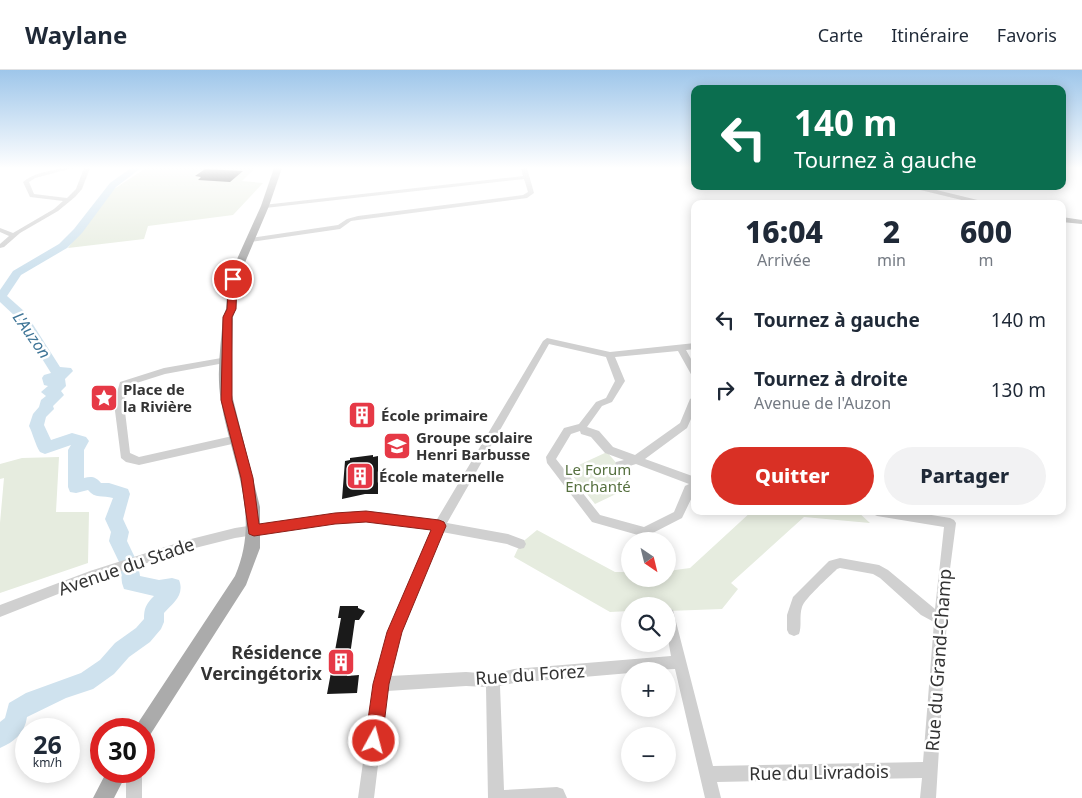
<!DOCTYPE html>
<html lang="fr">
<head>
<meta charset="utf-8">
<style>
  body { margin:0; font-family:"Noto Sans",sans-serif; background:#f2f2f3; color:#1f2937; height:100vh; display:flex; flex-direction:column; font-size:19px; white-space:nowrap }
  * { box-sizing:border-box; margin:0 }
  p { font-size:16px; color:#747a83 }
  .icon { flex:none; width:28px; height:28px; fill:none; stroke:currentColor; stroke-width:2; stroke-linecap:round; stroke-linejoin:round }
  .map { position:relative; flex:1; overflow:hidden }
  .panel { position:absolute; left:691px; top:130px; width:375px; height:315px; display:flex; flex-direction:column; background:#fff; border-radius:10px; box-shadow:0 2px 12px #0003 }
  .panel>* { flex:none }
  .top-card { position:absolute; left:691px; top:15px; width:375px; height:105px; border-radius:10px; box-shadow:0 2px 12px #0003; background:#0b6e4f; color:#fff; overflow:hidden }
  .needle { width:32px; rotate:145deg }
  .controls { position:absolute; left:621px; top:462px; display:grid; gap:10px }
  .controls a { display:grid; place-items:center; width:55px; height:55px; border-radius:50%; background:#fff; box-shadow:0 2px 12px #0003; font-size:25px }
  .speed { position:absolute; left:15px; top:648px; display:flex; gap:10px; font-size:25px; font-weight:700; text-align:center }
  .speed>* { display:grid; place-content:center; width:65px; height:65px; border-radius:50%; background:#fff; box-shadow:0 2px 12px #0003; line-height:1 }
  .speed small { font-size:12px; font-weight:400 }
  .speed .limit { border:8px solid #d22; background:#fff; color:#111 }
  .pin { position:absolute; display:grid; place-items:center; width:42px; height:42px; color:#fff; margin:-21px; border:2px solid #fff; border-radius:50%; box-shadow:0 1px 5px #0007 }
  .me { position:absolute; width:55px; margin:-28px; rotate:7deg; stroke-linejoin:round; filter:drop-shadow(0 0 4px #0008) }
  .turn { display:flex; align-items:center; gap:18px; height:105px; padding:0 20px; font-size:22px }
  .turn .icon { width:65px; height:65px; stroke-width:2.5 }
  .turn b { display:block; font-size:35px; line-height:42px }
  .eta { display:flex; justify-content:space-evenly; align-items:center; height:85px; text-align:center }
  .eta b { font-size:30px; font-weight:800; line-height:35px }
  .button { display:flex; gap:10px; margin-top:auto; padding:10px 20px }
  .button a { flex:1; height:58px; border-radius:30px; background:#d93025; color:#fff; font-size:20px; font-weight:800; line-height:58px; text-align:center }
  .button a+a { background:#f2f2f3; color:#1f2937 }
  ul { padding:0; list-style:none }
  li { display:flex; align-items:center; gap:15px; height:70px; padding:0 20px }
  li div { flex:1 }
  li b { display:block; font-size:19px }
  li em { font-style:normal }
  header { display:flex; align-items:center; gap:30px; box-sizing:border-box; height:70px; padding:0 25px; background:#fff; border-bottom:1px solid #e0e1e3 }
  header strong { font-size:24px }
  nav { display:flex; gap:28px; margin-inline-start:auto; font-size:18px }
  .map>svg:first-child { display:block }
  .green { fill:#e6ecdf }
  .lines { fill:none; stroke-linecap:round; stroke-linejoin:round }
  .river { fill:#cfe2ee; fill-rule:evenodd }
  .building { fill:#1a1a1a }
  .minor { fill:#d0d0d0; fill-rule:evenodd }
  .major { fill:#ababab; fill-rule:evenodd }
  .route { fill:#d93025; stroke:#8d1f18 }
  .labels { text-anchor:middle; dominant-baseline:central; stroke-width:5; stroke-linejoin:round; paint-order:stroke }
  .poi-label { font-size:15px; font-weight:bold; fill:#333; stroke:#fff; text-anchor:start }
  .park-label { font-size:15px; fill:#56703f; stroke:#fff }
  .water-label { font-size:16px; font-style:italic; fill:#3f7597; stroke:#fff }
  .near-street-label { font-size:18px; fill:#333; stroke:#fff }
  .near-poi-label { font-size:18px; font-weight:bold; fill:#333; stroke:#fff; text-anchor:end }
</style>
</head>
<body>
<header>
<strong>Waylane</strong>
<nav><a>Carte</a><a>Itinéraire</a><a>Favoris</a></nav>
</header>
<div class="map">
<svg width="1082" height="728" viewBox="0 0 1082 728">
  <rect width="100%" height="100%" fill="#fff"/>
  <!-- green -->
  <path class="green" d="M146 98H255L242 111 263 113 233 145 148 156 144 169 68 178 108 123Z
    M607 382 624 402 615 419 618 423 595 434 568 400Z
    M59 387 56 442H89L88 493 0 523V453L4 408 0 409V394L22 388Z
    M752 441H857L870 453 804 447 731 513 738 519 722 539 668 541V536H630V541L610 542 514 487 520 474 537 460 615 502H630V509H668V501L690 498Z"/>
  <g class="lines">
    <!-- river -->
    <path class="river" d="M131 98H141L116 117 82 163 67 178 21 205 7 226 25 242 60 297 71 298 73 301 65 309 66 316 61 321 64 325 53 336 54 339 46 347 44 355 51 370 72 363 86 367 89 371 84 380V408C92 406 96 407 101 413H109L128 419 130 424 123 449 129 462 127 471 138 494 140 506 159 510 172 508 179 510C185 525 173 533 164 543V552L161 559 150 572 129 587 114 604 93 619 66 628 27 647C25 663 14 672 0 678V652L5 648 9 633 26 623 81 603 100 590 115 573 136 558 144 549C144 538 146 534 154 526L124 519 122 513 120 494 109 471 111 462 105 449 113 428C103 425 95 429 88 420L76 423 70 422 68 417V380L71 375 45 384 40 382C35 374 33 364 29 356L33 344 39 337 41 330 46 326 41 322 48 316 44 315 42 308 44 305 51 303 16 247 0 232V220L13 201 59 174 74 159 110 113Z"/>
  </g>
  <!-- building -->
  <path class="building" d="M205 99 243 101 230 112 198 110 201 107 195 106Z
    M372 335V337H375V352L372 353V356L353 358V337Z
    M373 385V387L378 386V424H365L342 429 345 391 350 390V388Z
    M340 536H358V538L365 541 359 550H355L347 606 359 605 357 623 327 624 341 548H338Z"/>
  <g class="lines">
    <!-- minor -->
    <path class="minor" d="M62 98H73L35 108 29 112 34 124 67 128 76 119 84 98H90L82 119 75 127 58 141 20 163 4 177 0 178V174L9 166 0 162V158L13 163 54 139 63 131 30 127 23 112C33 103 49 101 62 98Z
      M521 98H527L534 123 527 128 358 150 351 151 340 159 250 172 247 170 250 168 338 155 347 149 358 146 523 125 528 122 524 109 265 138 263 137V135L523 106Z
      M547 268 610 282 695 273V279L686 280 695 296V307L692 306 678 281 615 287 625 311 612 332 602 336 587 357 599 361 613 377 635 385 680 353 690 329 695 326V340L687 358 645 389 695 407V421L682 448 645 467 592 452 547 393 546 387 564 358 579 354 596 332 606 328 615 311 606 287 549 274 447 453 508 464 524 470 526 474 524 478 520 479 507 474 442 462 402 562 390 606 466 602 493 604 514 599 671 586 668 569V538L673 540 674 544 713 696 923 692 934 552 921 545 880 508 873 504 840 498 837 499C829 507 805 528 802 537 799 546 802 556 799 564L794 566 789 564 787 560V545L793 527 829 491 840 488 879 495 888 500 935 539 944 457 877 446 873 444 872 441H907L950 448 954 450 956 453 950 499 936 728H920L922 708 717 712 721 728H705L675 599 630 601V603L514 613 500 616 504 720 557 717 563 719 567 728H488L486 617 466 616 387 621 374 728H358L374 614 388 562 431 460 389 453 366 451 335 453 235 468 187 480 91 511 0 547V535L90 501 187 470 235 458 335 443 366 441 389 443 436 451 543 271ZM580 361 581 364 591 367 605 383 624 390 616 392 615 395 616 398 620 399 636 394 689 414 685 416 674 442 644 457 600 445 556 389 571 364Z
      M227 287 231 290 230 292 165 304 127 316 124 333 130 383 139 387 237 365 242 369 241 372 139 395 126 392 121 388 114 333 120 312 164 298Z
      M126 701H142V728H126Z"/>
    <!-- major -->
    <path class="major" d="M274 98H282L269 136 238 209 236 239 233 247 231 321 260 437V478L246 515 150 665 144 668V659H135L138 653 235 506C262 444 231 392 221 331 216 303 221 275 223 247L226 239 228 209 261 136Z
      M904 116H920L994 134H978Z
      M1062 147 1082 150V154L1062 152Z
      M107 701H128L114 728H93Z"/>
  </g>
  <!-- sky -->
  <linearGradient id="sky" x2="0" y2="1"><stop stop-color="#9ec6ea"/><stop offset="0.49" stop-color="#fff"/><stop offset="1" stop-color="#fff" stop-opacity="0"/></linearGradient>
  <rect width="1082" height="200" fill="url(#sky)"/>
  <!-- route -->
  <path class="route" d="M233 207 237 209 236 239 232 247V330L253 408 259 454 335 443 366 441 439 450 444 452 446 456 402 562 389 614 382 671 380 677 374 679 368 677 365 671 373 614 387 562 431 460 366 452 335 454 254 466 249 464 241 408 221 330 223 247 227 239 229 209Z"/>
  <!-- icons -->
  <defs>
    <g id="sight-square" transform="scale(1.4375)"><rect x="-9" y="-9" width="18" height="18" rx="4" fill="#e63946" stroke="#fff"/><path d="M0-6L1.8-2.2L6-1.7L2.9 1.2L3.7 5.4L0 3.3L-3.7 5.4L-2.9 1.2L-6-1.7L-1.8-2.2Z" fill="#fff"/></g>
    <g id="building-square" transform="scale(1.4375)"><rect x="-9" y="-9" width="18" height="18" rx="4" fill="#e63946" stroke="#fff"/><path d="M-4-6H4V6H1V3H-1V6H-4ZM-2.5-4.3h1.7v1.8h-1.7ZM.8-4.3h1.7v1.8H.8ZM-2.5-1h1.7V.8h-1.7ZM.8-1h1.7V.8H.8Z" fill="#fff"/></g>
    <g id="school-square" transform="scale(1.4375)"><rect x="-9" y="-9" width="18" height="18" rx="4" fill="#e63946" stroke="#fff"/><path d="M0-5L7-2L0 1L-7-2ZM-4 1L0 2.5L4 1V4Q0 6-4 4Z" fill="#fff"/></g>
  </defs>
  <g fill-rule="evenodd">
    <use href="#sight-square" x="104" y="328"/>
    <use href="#building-square" x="362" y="345"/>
    <use href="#school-square" x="397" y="376"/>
    <use href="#building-square" x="360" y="406"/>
    <use href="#building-square" x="341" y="592"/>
  </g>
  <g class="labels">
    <!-- poi labels -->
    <g class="poi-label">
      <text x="123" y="319">Place de<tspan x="123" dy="17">la Rivière</tspan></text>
      <text x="381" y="345">École primaire</text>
      <text x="416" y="367">Groupe scolaire<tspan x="416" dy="17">Henri Barbusse</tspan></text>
      <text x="379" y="406">École maternelle</text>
    </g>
    <!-- park labels -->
    <g class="park-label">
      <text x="598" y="399">Le Forum<tspan x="598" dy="17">Enchanté</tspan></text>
    </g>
    <!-- water labels -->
    <g class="water-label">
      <text transform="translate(32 265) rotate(55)">L'Auzon</text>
    </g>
    <!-- near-street labels -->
    <g class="near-street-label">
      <text transform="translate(126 496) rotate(-19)">Avenue du Stade</text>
      <text transform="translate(938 590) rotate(-86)">Rue du Grand-Champ</text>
      <text transform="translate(530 604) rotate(-4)">Rue du Forez</text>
      <text transform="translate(819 702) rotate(-1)">Rue du Livradois</text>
    </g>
    <!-- near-poi labels -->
    <g class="near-poi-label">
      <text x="322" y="582">Résidence<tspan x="322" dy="21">Vercingétorix</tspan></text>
    </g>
  </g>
</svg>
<div class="controls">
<a><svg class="needle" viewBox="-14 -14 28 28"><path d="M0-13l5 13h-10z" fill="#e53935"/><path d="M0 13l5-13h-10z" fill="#747a83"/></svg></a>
<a><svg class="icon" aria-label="search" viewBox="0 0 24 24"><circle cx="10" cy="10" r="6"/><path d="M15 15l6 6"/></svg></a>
<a>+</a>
<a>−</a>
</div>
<div class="speed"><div>26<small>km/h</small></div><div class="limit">30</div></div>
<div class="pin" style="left:233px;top:209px;background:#d93025"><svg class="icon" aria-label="arrive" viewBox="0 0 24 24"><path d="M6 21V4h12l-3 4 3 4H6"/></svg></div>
<svg class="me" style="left:374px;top:671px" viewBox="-20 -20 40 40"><circle r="17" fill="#d93025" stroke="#fff" stroke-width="3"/><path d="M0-11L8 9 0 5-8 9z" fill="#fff"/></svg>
<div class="top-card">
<div class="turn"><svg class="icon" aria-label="left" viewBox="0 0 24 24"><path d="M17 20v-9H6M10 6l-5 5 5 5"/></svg><div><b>140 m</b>Tournez à gauche</div></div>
</div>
<section class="panel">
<div class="eta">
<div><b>16:04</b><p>Arrivée</p></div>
<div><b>2</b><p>min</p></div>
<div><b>600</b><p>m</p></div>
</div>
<ul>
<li><svg class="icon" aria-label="left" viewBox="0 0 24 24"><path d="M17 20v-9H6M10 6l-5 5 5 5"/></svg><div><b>Tournez à gauche</b></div><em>140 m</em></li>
<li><svg class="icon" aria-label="right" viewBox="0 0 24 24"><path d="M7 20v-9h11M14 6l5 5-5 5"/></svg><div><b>Tournez à droite</b><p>Avenue de l'Auzon</p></div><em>130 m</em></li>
</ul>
<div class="button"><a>Quitter</a><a>Partager</a></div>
</section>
</div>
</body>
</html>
